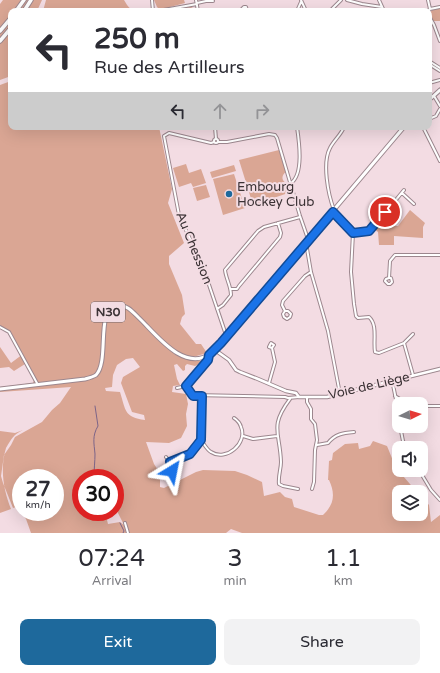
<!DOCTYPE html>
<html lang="en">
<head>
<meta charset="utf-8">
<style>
  body { margin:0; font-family:"Varela Round",sans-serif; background:#f2f2f3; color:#2b2b33; height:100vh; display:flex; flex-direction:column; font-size:15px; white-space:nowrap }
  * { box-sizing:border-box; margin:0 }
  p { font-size:13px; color:#7c7c81 }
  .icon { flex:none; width:22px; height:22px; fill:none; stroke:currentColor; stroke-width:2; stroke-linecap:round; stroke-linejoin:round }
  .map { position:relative; height:533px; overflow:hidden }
  .sheet { display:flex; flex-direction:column; background:#fff; flex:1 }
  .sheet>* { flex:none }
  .banner { position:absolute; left:8px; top:8px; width:424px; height:122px; border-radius:8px; box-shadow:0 4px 16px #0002; background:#fff; color:#2b2b33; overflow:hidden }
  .needle { width:26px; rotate:85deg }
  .buttons { position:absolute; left:392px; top:397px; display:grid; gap:8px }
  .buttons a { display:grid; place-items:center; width:36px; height:36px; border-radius:8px; background:#fff; box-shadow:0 4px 16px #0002; font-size:20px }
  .speed { position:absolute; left:12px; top:469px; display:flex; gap:8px; font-size:20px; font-weight:700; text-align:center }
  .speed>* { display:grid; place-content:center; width:52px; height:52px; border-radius:50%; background:#fff; box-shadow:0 4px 16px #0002; line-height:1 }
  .speed small { font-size:10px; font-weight:400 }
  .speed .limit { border:6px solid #d22; background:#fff; color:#111 }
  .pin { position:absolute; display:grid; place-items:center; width:34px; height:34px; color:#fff; margin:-17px; border:2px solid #fff; border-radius:50%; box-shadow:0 1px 4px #0007 }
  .me { position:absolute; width:44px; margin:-22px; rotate:35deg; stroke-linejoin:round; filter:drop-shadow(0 0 3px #0008) }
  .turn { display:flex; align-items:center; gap:14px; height:84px; padding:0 20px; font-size:18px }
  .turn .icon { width:52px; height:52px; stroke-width:2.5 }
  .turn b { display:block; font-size:28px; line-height:34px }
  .lanes { display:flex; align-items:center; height:38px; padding:0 20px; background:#0003; justify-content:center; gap:20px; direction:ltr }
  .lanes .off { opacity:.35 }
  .eta { display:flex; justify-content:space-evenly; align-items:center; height:68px; text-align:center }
  .eta b { font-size:24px; font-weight:600; line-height:28px }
  .action { display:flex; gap:8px; margin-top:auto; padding:8px 20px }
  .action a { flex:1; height:46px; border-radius:8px; background:#1e699c; color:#fff; font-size:16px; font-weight:600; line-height:46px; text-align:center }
  .action a+a { background:#f2f2f3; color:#2b2b33 }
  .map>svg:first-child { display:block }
  .green { fill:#daa694; fill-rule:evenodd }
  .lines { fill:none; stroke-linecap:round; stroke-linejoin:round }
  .stream { stroke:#7c6488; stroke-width:1 }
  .minor-casing { stroke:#9c878e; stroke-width:4 }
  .tertiary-casing { stroke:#9c878e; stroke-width:4.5 }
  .primary-casing { stroke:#9c878e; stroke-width:5 }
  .motorway-casing { stroke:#9c878e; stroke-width:5.5 }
  .minor { stroke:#fff; stroke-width:2 }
  .tertiary { stroke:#fff; stroke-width:2.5 }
  .primary { stroke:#fff; stroke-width:3 }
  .motorway { stroke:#fff; stroke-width:3.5 }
  .route-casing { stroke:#114b97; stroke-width:10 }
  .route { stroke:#1a73e8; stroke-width:7 }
  .poi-dot { fill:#1e699c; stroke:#f3dce3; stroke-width:1.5 }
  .labels { text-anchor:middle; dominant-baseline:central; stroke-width:4; stroke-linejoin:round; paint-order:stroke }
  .shield { fill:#f3dce3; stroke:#726569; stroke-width:1 }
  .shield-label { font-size:12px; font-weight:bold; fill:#3b3235 }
  .poi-label { font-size:13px; fill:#3b3235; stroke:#f3dce3; text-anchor:start }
  .street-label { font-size:13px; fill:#3b3235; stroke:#f3dce3 }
</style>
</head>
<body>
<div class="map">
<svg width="440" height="533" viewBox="0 0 440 533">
  <rect width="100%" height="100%" fill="#f3dce3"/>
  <!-- green -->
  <path class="green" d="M3 0H42L37 11H11V76L0 80V4Z
    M46 0H124C130 10 130 10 141 9L142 11H43Z
    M154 0H184L185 3 170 7 172 10 191 7 195 9V11H161L157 7Z
    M438 8H440V21H433L430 13 432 10Z
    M11 81V127H159L172 189 168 203 184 243 169 256V264L182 295 185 314 182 317 180 324 196 344H201L207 353 193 357 194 361H201L202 363 195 366 187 364 185 366V370L183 371 177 364 174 365 177 379 180 385 173 386 172 392 186 394 188 404 186 414 187 426 181 438 169 443 146 442 154 464 160 473V487L164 488 196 472 203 470 235 471 247 475 262 482 264 496 280 492 285 497 292 499 294 507 319 515H323C335 504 335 493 329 480H328L329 461 332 460 333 453 345 444 358 443 359 449 370 446 373 441 387 446 396 468 417 492H399V514H421V496L429 505 431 522 440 515V533H242L231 529 226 533H31L26 519 16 507 13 508 3 483 1 476 4 455 11 445 15 437 42 422 52 410 60 403 71 387 0 392V387L33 383 34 380 25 364 14 371 9 367 0 368V347L11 363 23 354 9 331 0 326V85ZM133 358 140 367 123 377 121 383 132 412 144 415 145 420C124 417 126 411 120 392L106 391 105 388 112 387 113 375 117 365 126 359ZM21 478H55V512H21ZM81 478H115V507L124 525 120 522 108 524 107 520 108 518 107 514V512H81Z
    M279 150 286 172C280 176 282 183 289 183L291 192 253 205 239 160Z
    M186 164 189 173 201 169 206 183 193 187 191 183 179 187 173 168Z
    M234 165 236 171 212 178 210 172Z
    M234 174 245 208 223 215 213 179Z
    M206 185 210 197 197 201 193 188Z
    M410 210 425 223 423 227V238L394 236V245H379L378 232 373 228 379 221 385 226H398Z
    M23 430C13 435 12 438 6 448 0 468 3 489 11 509L0 513V431L15 433Z"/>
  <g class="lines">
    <!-- stream -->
    <path class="stream" d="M95 406 98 426C92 436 94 443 95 454 95 461 94 469 94 477L95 478
      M120 523 124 531 123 533"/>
    <!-- minor casing -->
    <g class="minor-casing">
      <path id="minor" d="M152 0 153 11
        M196 0 198 11
        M301 0 306 11
        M347 0 362 4 382 7
        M379 0 384 11
        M428 0 430 9
        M197 3 206 1H213
        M332 9 341 0
        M158 11 197 4
        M243 11 242 9 244 7H246L247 11
        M297 11 301 2
        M428 11 430 9 440 7
        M429 16 434 25 440 41
        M429 61 440 68
        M429 64 440 71
        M429 83 440 80
        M434 96 440 106
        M429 119 436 116 440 109
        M215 127 216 139
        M423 127 440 161
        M214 141a2 2 0 1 1 4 0a2 2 0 1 1-4 0Z
        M214 142 211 143 169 133 164 136 179 215 203 267 225 332 227 336
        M219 142H227L269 134 275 135 277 138 300 216 308 239
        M291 183C304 174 299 141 297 127
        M402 193 414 204
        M334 210C328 194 322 163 330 148 334 140 341 135 344 127
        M333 212 353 233 351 272 354 304 356 316 358 318 369 317C378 325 373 341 375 352L379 353 404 343
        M353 233 369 231 372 229 404 190
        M306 243 311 272 328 331 340 394
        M389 278 386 279 385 281 388 284H390L392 282 391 278H389L390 261 395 255H440
        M231 289H237L239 286 280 237 281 233 278 223
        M217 309 223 305 231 295C231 286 226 279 225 270L258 231 264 227 300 217
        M285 311H288L291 314 290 317 287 319 284 317 283 314 285 311 282 305 283 301 305 276 311 272
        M0 327 9 332 38 385
        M413 375 404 343 413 334
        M392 380 399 414
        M269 383 275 362 272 348 274 345 271 343 269 347 272 348
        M186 386 190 393 193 395 285 397 288 398 299 397
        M177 388 186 386 207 360 209 355
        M395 396 408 404
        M307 397V402L311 409V419L315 424 317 440 315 450 314 482 312 489
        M290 399C269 427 280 432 281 462 281 469 278 476 279 484L283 486 298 489
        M421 406H440
        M400 426 403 441 407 448
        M243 436 253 439 277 436
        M201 440C204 444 207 450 211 452 226 462 248 443 241 427 240 423 237 420 234 418
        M317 445 328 443C335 434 343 433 354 432
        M166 457 170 462 172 471
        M170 462 191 454 201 440 202 396
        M419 470 431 490 440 500
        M125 523 128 533"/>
    </g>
    <!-- tertiary casing -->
    <g class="tertiary-casing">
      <path id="tertiary" d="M215 350 229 360 236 370 240 372 258 379 286 391 296 393 299 397H327L440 369"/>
    </g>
    <!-- primary casing -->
    <g class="primary-casing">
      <path id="primary" d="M429 100 440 90
        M0 389 85 379C89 378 93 377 96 375 110 361 95 308 117 305 126 304 133 312 138 317 156 334 183 372 210 354 217 349 222 342 227 336L404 127"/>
    </g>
    <!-- motorway casing -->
    <g class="motorway-casing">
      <path id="motorway" d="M16 11 24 0
        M24 11 31 0
        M0 31 11 18
        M0 41 11 28"/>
    </g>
    <!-- minor -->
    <use href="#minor" class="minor"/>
    <!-- tertiary -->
    <use href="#tertiary" class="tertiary"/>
    <!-- primary -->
    <use href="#primary" class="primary"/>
    <!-- motorway -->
    <use href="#motorway" class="motorway"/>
  </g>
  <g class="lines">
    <!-- route casing -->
    <g class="route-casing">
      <path id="route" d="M172 471 170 462 190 454 201 440 202 396H193L186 386 208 360 209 355 221 343 333 212 353 233 369 231 385 212"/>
    </g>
    <!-- route -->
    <use href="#route" class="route"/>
  </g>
  <!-- markers -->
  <circle class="poi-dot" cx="229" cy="194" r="4"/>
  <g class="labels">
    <!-- shield labels -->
    <rect class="shield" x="91" y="302" width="34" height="20" rx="3"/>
    <g class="shield-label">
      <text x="108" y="312">N30</text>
    </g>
    <!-- poi labels -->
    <g class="poi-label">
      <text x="237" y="187">Embourg<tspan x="237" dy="15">Hockey Club</tspan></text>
    </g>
    <!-- street labels -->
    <g class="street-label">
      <text transform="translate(194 248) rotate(68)">Au Chession</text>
      <text transform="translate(369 386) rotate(-13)">Voie de Liège</text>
    </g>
  </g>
</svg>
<div class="buttons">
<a><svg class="needle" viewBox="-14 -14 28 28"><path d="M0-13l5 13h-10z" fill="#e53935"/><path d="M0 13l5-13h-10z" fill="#7c7c81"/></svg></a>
<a><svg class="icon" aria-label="sound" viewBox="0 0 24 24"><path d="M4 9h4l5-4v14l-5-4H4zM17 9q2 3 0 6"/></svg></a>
<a><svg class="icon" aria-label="layers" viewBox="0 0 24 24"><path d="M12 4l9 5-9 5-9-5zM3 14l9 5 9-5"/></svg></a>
</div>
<div class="speed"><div>27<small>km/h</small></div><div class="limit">30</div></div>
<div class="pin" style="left:385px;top:212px;background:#d93025"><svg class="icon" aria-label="arrive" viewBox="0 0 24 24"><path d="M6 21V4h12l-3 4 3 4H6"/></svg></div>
<svg class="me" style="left:172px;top:471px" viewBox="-20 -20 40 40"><path d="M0-17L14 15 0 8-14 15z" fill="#1a73e8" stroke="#fff" stroke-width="4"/></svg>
<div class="banner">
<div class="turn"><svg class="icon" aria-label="left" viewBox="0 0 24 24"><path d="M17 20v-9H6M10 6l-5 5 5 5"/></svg><div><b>250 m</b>Rue des Artilleurs</div></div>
<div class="lanes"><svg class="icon" aria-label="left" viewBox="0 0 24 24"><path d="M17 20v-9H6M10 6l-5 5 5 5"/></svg><svg class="icon off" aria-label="ahead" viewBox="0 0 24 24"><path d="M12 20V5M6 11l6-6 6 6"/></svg><svg class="icon off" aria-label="right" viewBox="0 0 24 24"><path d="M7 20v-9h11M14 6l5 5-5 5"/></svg></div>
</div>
</div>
<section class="sheet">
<div class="eta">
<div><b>07:24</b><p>Arrival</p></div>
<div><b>3</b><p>min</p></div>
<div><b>1.1</b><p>km</p></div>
</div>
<div class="action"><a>Exit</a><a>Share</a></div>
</section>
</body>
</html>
